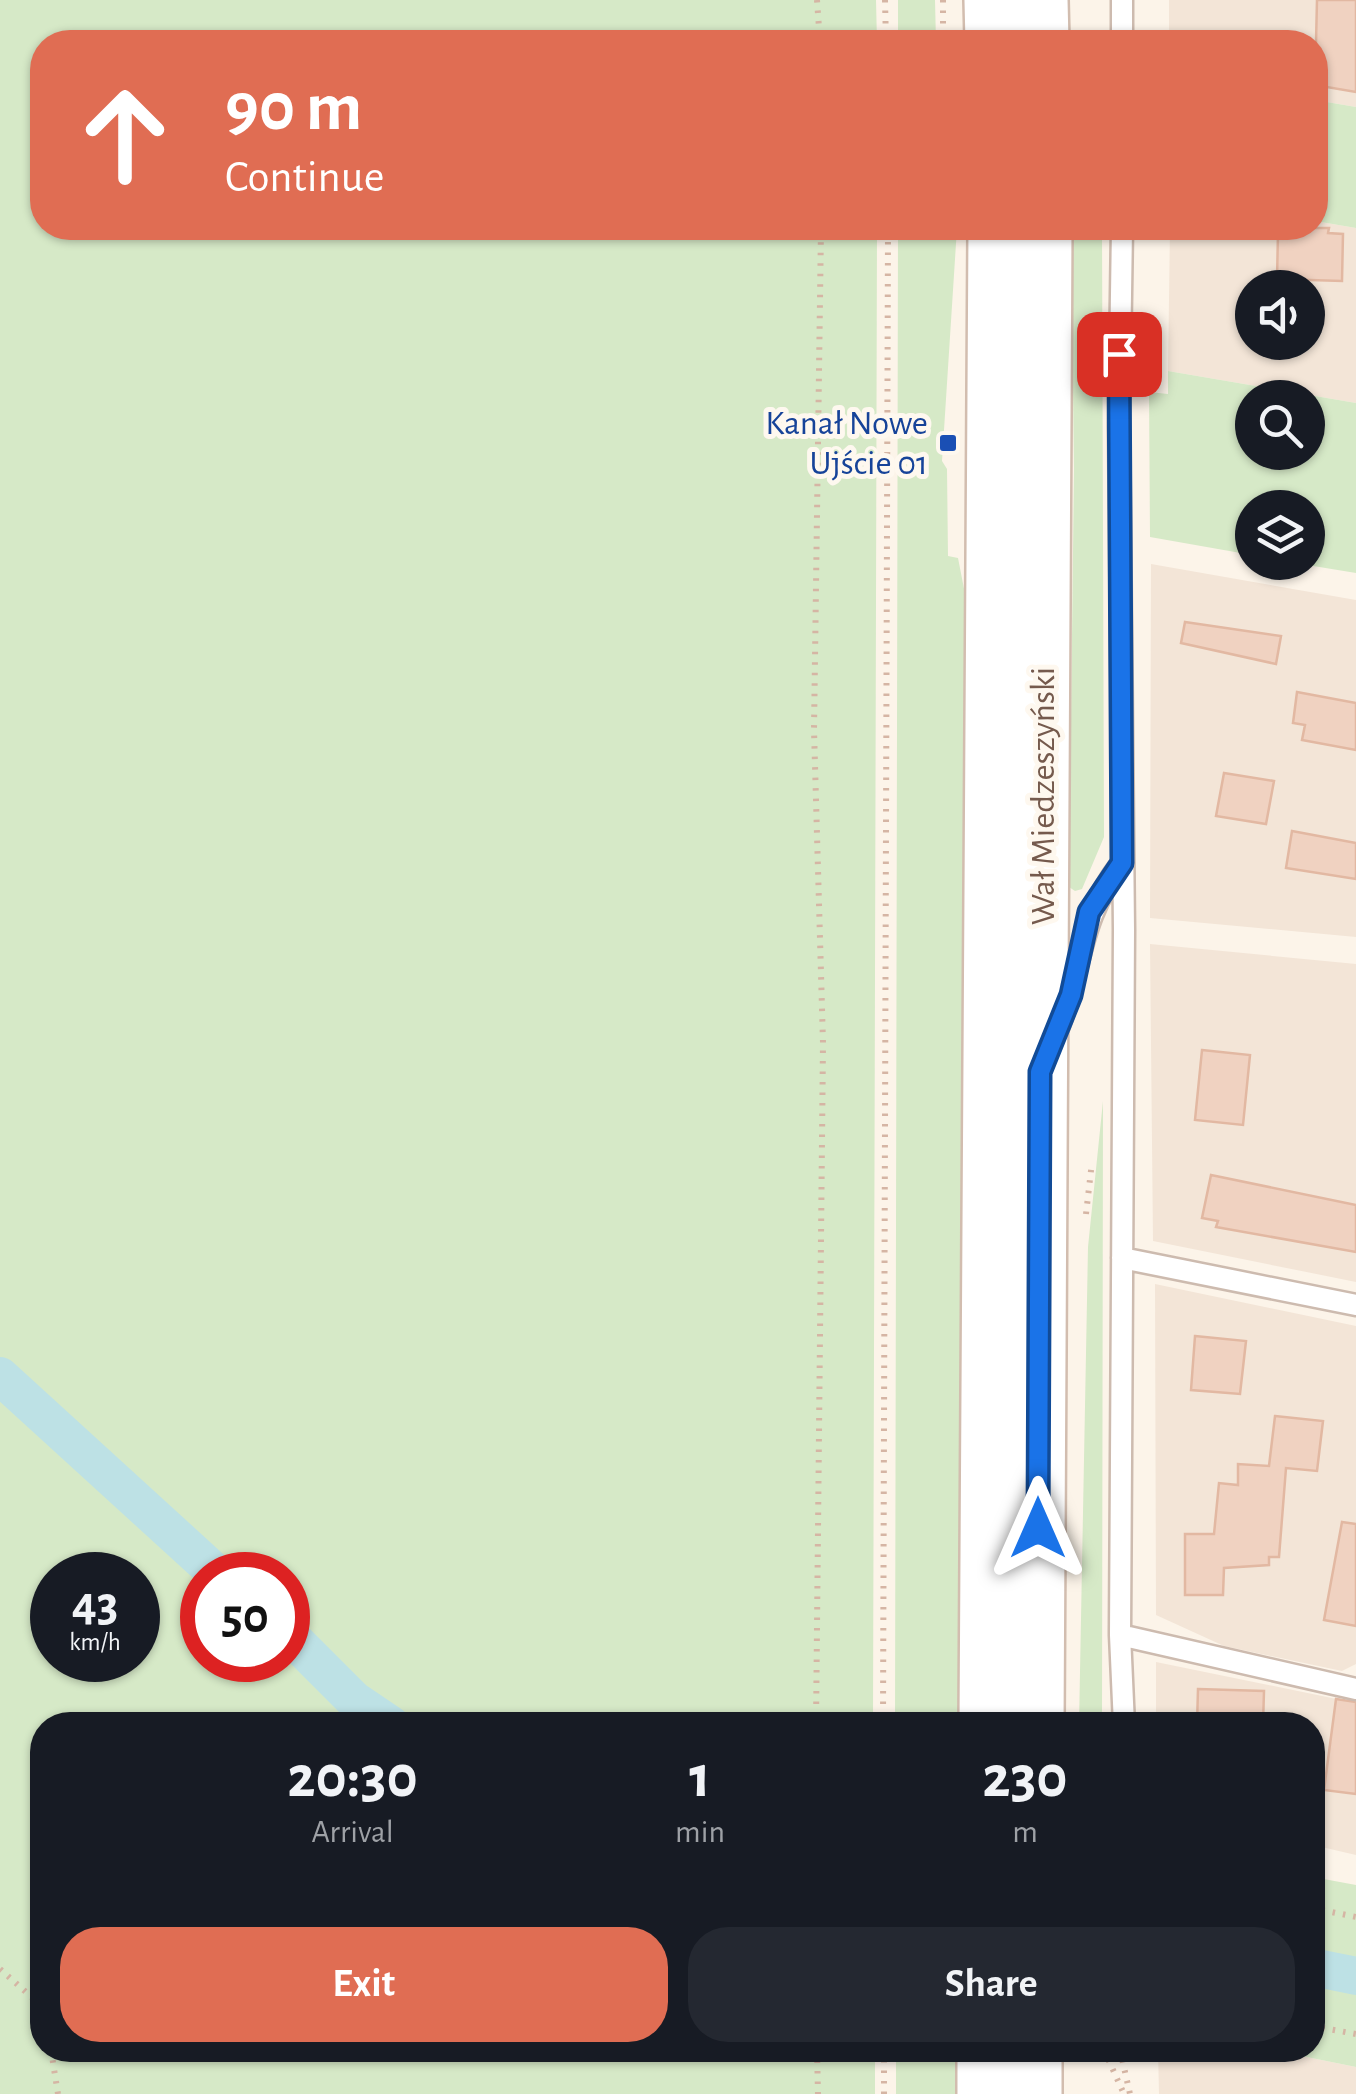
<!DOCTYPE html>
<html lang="en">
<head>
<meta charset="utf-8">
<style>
  body { margin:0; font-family:"Alegreya Sans",sans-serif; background:#242831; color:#f1f3f6; height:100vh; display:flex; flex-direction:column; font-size:38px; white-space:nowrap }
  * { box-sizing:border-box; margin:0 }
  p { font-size:32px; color:#9ea1a6 }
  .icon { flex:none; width:55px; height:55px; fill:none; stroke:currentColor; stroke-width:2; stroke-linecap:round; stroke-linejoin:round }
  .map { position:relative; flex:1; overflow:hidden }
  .sheet { position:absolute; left:30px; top:1712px; width:1295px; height:350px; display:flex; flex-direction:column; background:#171b24; border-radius:40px; box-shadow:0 2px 8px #0004 }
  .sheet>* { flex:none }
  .banner { position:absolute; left:30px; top:30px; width:1298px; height:210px; border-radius:40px; box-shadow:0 2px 8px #0004; background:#e06d53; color:#fff; overflow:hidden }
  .buttons { position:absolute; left:1235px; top:270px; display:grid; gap:20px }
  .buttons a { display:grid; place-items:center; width:90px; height:90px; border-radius:50%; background:#171b24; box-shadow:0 2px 8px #0004; font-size:50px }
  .speed { position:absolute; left:30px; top:1552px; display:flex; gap:20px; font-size:50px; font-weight:700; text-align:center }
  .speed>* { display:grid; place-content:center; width:130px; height:130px; border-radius:50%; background:#171b24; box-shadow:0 2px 8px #0004; line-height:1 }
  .speed small { font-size:25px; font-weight:400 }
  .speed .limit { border:15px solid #d22; background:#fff; color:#111 }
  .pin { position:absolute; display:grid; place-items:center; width:85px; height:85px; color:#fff; margin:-42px; border-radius:20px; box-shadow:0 5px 15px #0006 }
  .me { position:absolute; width:110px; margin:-55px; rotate:0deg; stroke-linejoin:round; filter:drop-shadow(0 0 8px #0008) }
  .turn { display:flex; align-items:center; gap:35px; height:210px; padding:0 30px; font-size:45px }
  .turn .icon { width:130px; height:130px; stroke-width:2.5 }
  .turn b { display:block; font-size:70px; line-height:85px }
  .eta { display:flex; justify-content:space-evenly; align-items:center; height:170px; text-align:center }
  .eta b { font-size:60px; font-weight:700; line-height:70px }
  .cta { display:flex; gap:20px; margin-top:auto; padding:20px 30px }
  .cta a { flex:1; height:115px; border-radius:40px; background:#e06d53; color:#fff; font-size:40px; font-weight:700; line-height:115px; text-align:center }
  .cta a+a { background:#242831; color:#f1f3f6 }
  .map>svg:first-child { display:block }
  .residential { fill:#f3e5d7; fill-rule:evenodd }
  .green { fill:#d6e9c7; fill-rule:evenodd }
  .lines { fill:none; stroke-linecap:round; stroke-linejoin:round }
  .canal { stroke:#bde1e5; stroke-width:38 }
  .building { fill:#f0d2c1; stroke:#e2b8a2; stroke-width:2.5 }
  .lane-casing { stroke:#cdbbaf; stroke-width:25 }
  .secondary-casing { stroke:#d2bdaf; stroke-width:60 }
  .path { stroke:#d5b5a4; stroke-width:6; stroke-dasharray:2.5 8; stroke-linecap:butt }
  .lane { stroke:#fff; stroke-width:20 }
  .secondary { stroke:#fff; stroke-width:55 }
  .route-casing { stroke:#114b97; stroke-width:25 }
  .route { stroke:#1a73e8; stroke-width:18 }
  .transit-dot { fill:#1a4fb4; stroke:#fef8ef; stroke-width:4 }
  .labels { text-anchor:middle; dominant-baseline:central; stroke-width:10; stroke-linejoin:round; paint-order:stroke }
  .transit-label { font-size:35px; fill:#164399; stroke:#fef8ef; text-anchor:end }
  .street-label { font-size:35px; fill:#755a4d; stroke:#fef8ef }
</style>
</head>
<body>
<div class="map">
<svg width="1356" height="2094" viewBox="0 0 1356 2094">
  <rect width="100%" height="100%" fill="#fcf4e9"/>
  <!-- residential -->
  <path class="residential" d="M1169 0H1356V107L1315 100V42H1169Z
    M1315 221 1356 228V403L1168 371 1170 228H1315ZM1252 288H1308V342H1252Z
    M1151 564 1356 600V937L1150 918Z
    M1150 944 1356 964V1282L1153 1241Z
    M1155 1284 1356 1326V1664L1342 1671 1224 1646 1156 1615Z
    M1156 1662 1356 1703V1855L1313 1845 1312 1725H1156Z
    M1158 2050H1272L1356 2067V2094H1159Z"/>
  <!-- green -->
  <path class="green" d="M0 0H876L877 42H42V228H877L873 1725H42V2050H875V2094H0ZM52 1575H138V1660H52ZM202 1575H288V1660H202Z
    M898 0H935L936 42H898Z
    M1315 100 1356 107V228L1315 221Z
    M898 228H957L942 461 947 469 948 556 958 558 975 645 965 1725H895Z
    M1071 228H1102L1104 837 1082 889 1075 891 1069 887 1074 469Z
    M1168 371 1356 403V573L1295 563 1308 562V508H1252V555L1150 537 1149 392 1168 394ZM1252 398H1308V452H1252Z
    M1103 1101 1102 1725H1079L1088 1247Z
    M1313 1877 1356 1885V2067L1272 2050H1312Z
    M896 2050H961L962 2094H896Z"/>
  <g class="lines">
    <!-- canal -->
    <path class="canal" d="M0 1376 218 1575
      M288 1634 354 1700 391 1725
      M1312 1967 1356 1976"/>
  </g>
  <!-- building -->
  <path class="building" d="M1317 0H1356V92L1315 85Z
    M1294 228H1329L1328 233 1343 234 1342 281 1277 279 1278 233H1294Z
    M1185 622 1281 636 1276 664 1181 643Z
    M1297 692 1356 703V750L1302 740 1305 725 1293 723Z
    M1224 773 1274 781 1266 824 1216 816Z
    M1292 831 1356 843V879L1286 868Z
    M1202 1050 1250 1055 1243 1125 1195 1120Z
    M1211 1175 1356 1205V1252L1216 1227 1218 1221 1202 1218Z
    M1195 1336 1246 1341 1240 1394 1191 1390Z
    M1275 1416 1323 1421 1317 1471 1286 1468 1279 1557H1269V1565L1224 1568 1223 1595H1185V1534H1214L1219 1483 1238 1485V1464L1269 1466Z
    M1342 1522 1356 1524V1626L1324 1620Z
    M1198 1689 1264 1691 1263 1725H1197Z
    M1336 1699 1356 1702V1794L1324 1790Z"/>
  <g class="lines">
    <!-- lane casing -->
    <g class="lane-casing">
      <path id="lane" d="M1122 42V0
        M1122 228 1119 427 1124 930 1120 1635 1124 1725
        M1058 1028C1083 965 1078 919 1122 863
        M1122 1258 1356 1305
        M1120 1635 1356 1689"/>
    </g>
    <!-- secondary casing -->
    <g class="secondary-casing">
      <path id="secondary" d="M992 0 993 42
        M1040 0 1041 42
        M987 1725 996 228
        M1036 1725 1044 228
        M985 2094V2050
        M1034 2094V2050"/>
    </g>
    <!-- path -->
    <path class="path" d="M817 0 820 42
      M885 0 886 42
      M943 0V42
      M1086 1214 1092 1162
      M816 1725 823 1043 814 730 821 228
      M883 1725 888 228
      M1312 1908 1356 1917
      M0 1969 36 2001 42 2016
      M1312 2026 1356 2034
      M51 2050 58 2094
      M817 2050 818 2094
      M1104 2050 1124 2094
      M1120 2050 1130 2094
      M884 2094V2050"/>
    <!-- lane -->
    <use href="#lane" class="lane"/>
    <!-- secondary -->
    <use href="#secondary" class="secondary"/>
  </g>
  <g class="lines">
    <!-- route casing -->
    <g class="route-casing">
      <path id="route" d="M1038 1528 1040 1072 1071 995 1089 912 1122 863 1119 354"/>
    </g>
    <!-- route -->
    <use href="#route" class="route"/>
  </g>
  <!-- markers -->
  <rect class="transit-dot" x="938" y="433" width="20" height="20" rx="5"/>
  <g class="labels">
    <!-- transit labels -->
    <g class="transit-label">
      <text x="928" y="423">Kanał Nowe<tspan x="928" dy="40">Ujście 01</tspan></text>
    </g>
    <!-- street labels -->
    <g class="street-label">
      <text transform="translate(1043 796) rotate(-90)">Wał Miedzeszyński</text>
    </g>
  </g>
</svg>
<div class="buttons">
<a><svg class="icon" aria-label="sound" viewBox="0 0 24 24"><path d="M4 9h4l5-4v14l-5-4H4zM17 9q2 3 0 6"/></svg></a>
<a><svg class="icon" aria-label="search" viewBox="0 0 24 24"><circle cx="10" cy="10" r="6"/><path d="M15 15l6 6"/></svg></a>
<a><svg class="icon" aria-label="layers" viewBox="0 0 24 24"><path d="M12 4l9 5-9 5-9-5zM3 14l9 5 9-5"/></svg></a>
</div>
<div class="speed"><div>43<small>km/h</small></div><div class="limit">50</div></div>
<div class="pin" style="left:1119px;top:354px;background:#d93025"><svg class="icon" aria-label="arrive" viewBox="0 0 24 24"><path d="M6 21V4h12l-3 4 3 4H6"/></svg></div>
<svg class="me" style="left:1038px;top:1528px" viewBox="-20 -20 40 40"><path d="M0-17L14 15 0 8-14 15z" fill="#1a73e8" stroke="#fff" stroke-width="4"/></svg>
<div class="banner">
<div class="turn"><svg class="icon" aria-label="ahead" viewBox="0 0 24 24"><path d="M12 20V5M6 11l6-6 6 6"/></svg><div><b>90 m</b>Continue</div></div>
</div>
<section class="sheet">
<div class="eta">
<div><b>20:30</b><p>Arrival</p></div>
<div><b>1</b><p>min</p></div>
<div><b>230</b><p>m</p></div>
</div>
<div class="cta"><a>Exit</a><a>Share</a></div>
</section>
</div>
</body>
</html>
